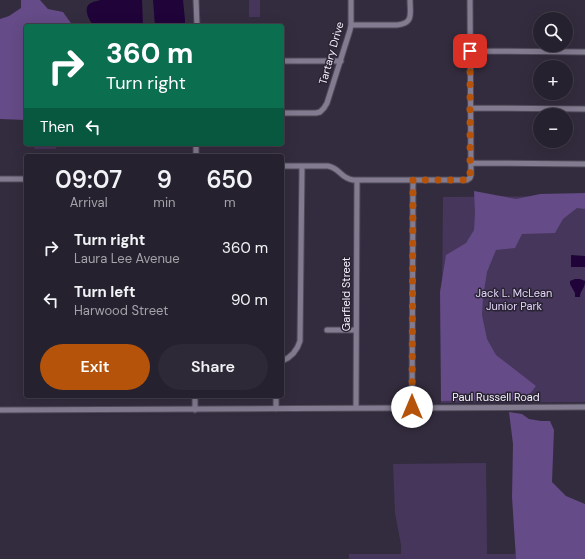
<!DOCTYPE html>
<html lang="en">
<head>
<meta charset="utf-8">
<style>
  body { margin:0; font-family:"DM Sans",sans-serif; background:#2e2936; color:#f1f3f6; height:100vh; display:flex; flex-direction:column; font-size:15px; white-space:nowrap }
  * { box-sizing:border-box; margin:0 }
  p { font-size:13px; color:#a4a3aa }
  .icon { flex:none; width:22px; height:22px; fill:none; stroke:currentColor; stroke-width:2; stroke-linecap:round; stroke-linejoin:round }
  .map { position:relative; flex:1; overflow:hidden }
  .panel { position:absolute; left:24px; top:154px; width:260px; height:244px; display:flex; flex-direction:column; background:#26212e; border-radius:4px; box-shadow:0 4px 16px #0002,0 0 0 1px #423e4a }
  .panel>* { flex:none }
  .banner { position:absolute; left:24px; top:24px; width:260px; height:122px; border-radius:4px; box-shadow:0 4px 16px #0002,0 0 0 1px #423e4a; background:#0b6e4f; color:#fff; overflow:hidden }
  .fabs { position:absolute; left:533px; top:12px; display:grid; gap:8px }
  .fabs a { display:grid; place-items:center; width:40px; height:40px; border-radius:50%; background:#26212e; box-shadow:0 4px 16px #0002,0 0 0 1px #423e4a; font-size:20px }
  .pin { position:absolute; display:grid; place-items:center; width:34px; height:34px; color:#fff; margin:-17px; border-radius:8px; box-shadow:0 2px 6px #0006 }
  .me { position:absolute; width:44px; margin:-22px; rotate:0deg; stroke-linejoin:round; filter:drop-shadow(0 0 3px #0008) }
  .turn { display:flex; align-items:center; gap:14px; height:84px; padding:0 16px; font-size:18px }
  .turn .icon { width:52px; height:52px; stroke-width:2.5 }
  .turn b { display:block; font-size:28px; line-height:34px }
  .then { display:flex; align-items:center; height:38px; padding:0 16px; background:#0003; gap:8px; font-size:15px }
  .eta { display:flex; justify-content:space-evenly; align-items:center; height:68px; text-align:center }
  .eta b { font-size:24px; font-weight:600; line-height:28px }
  .primary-button { display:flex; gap:8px; margin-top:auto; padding:8px 16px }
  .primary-button a { flex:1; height:46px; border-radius:24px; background:#b45309; color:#fff; font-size:16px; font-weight:600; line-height:46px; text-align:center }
  .primary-button a+a { background:#2e2936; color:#f1f3f6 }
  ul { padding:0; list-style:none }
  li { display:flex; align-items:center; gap:12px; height:52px; padding:0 16px }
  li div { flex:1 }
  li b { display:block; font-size:15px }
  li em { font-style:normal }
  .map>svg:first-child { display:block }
  .green { fill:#46365b }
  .forest { fill:#654b87 }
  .water { fill:#200339 }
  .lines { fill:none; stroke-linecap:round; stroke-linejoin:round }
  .minor-casing { stroke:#4f4a59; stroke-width:7 }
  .minor { stroke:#837b90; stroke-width:5 }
  .route { stroke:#b45309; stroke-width:7; stroke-dasharray:0 12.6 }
  .labels { text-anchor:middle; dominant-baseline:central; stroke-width:3; stroke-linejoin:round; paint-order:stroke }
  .street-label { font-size:11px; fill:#f5f1fc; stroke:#292334 }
  .park-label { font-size:11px; fill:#e2d4f8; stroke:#292334 }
</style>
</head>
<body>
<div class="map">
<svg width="585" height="559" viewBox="0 0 585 559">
  <rect width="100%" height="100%" fill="#332c3e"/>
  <!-- green -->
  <path class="green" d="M249 0H260V17H249Z
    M32 144H57L56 149H35Z
    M585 196V402L441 403 443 197Z
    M486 463 487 554H585V559H349V554H401V545L395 513 393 464Z"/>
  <!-- forest -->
  <path class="forest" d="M21 0H40L48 9 63 12 73 26H26V120L0 119V19L9 16 21 8Z
    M474 191 516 199 540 194 585 193V209L577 208 563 219 555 233 522 234 515 248 496 250 487 272 483 297 482 315 487 339 496 355 536 386 526 399 441 401 440 292 446 255 466 243 474 230 475 213Z
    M509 412 522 414 529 419 541 421H550L554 430 552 482 566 496 585 504V559H516L512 497 513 444Z"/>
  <!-- water -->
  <path class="water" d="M101 0H142L143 26H94C89 21 82 7 91 3 94 1 98 1 101 0Z
    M153 0H183L185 20V26H155Z
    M571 255 585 256V267H571Z
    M575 279H580L585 281C585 289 580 290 580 297H575V293L570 284V281Z"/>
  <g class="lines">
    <!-- minor casing -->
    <g class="minor-casing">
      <path id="minor" d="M196 0 197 26
        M351 25H397C414 23 410 14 410 0
        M470 51 585 52
        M282 61H341
        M470 108 585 109
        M282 113H316L320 112 324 108 327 103 350 30 351 25V0
        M196 144V156
        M471 163 585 164
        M282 166H328C340 168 340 178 353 180H467L470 178 471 175 470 0
        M0 179H26
        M327 330H356
        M282 361C292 357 297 351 300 341L302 166
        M276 396V409
        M412 407 413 180
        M356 408 357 180
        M0 410C195 410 390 407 585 407
        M195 410V396"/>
    </g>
    <!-- minor -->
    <use href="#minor" class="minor"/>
  </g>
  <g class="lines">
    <!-- route -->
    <path class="route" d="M412 407 413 180H467L470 178V51"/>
  </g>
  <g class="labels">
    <!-- street labels -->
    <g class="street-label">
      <text transform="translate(331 53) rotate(-74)">Tartary Drive</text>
      <text transform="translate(346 294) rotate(-90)">Garfield Street</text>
      <text x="496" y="397">Paul Russell Road</text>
    </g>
    <!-- park labels -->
    <g class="park-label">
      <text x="514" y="293">Jack L. McLean<tspan x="514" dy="13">Junior Park</tspan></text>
    </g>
  </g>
</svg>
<div class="fabs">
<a><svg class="icon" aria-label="search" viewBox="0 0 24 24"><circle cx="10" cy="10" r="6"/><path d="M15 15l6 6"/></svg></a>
<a>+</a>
<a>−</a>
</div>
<div class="pin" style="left:470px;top:51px;background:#d93025"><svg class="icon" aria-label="arrive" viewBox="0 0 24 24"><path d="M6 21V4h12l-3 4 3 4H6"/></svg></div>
<svg class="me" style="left:412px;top:407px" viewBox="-20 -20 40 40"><circle r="19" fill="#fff"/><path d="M0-13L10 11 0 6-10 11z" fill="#b45309"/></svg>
<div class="banner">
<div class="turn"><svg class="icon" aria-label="right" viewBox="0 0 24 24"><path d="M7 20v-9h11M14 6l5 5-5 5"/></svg><div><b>360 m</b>Turn right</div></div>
<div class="then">Then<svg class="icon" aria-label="left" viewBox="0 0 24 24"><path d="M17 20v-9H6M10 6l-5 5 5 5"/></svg></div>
</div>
<section class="panel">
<div class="eta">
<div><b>09:07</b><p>Arrival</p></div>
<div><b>9</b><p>min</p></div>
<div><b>650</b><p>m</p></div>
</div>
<ul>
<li><svg class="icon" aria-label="right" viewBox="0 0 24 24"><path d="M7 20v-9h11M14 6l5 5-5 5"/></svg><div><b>Turn right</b><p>Laura Lee Avenue</p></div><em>360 m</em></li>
<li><svg class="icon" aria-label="left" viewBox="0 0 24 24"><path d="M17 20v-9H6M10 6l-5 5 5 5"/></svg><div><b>Turn left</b><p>Harwood Street</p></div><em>90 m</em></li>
</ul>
<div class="primary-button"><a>Exit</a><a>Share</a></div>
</section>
</div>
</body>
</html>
